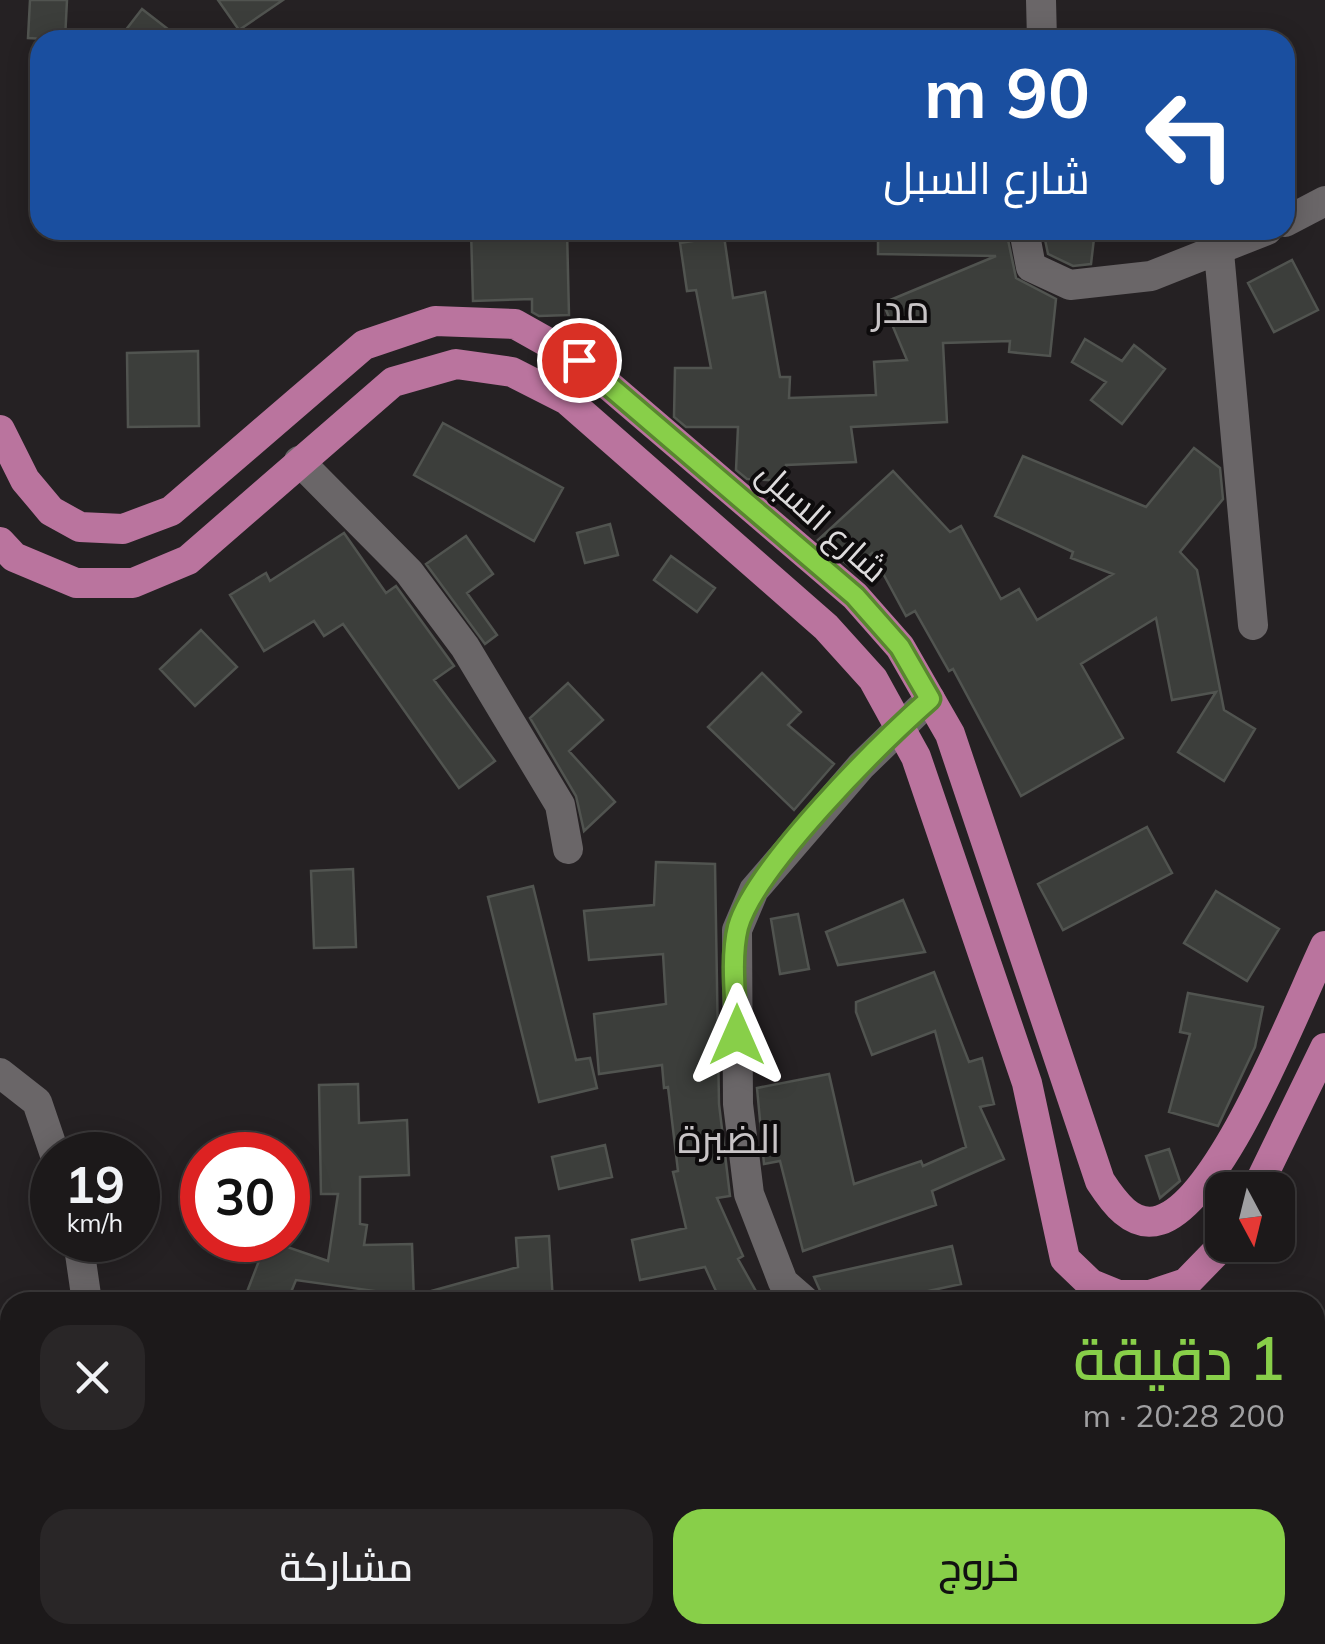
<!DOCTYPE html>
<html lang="ar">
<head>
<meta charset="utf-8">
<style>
  body { margin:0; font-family:Mulish,Cairo,sans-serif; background:#292627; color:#f1f3f6; direction:rtl; height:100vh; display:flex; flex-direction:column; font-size:38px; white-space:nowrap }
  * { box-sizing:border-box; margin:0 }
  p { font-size:32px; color:#a0a0a2 }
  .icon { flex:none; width:55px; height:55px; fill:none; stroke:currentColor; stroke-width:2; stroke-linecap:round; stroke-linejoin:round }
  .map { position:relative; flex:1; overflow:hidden; direction:ltr }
  .drawer { position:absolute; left:0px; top:1292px; width:1325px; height:352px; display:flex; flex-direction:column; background:#1c191a; border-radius:30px 30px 0 0; box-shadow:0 5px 25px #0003,0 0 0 2px #3a3839; direction:rtl }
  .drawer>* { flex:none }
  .top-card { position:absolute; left:30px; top:30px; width:1265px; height:210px; border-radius:30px; box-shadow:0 5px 25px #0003,0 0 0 2px #3a3839; direction:rtl; background:#1a4fa0; color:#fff; overflow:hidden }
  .needle { width:65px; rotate:173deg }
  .tools { position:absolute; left:1205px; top:1172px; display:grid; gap:20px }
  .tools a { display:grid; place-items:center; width:90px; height:90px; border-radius:20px; background:#1c191a; box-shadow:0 5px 25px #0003,0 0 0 2px #3a3839; font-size:50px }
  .speed { position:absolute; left:30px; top:1132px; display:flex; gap:20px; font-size:50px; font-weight:700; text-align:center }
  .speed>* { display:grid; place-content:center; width:130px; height:130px; border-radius:50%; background:#1c191a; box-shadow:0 5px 25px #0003,0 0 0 2px #3a3839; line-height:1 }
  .speed small { font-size:25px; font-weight:400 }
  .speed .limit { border:15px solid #d22; background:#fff; color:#111 }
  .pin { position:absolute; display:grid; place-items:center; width:85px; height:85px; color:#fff; margin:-42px; border:5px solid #fff; border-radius:50%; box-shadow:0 2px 10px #0007 }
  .me { position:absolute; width:110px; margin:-55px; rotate:0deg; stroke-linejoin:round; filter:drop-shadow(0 0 8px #0008) }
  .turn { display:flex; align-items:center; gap:35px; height:210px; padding:0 40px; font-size:45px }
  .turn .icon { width:130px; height:130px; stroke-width:2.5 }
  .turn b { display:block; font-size:70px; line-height:85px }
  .round { display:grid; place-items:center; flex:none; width:105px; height:105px; border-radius:30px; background:#292627 }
  .summary { display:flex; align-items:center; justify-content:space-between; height:170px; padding:0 40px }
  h1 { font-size:60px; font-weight:600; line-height:75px; color:#88cf49 }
  .cta { display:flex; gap:20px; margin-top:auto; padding:20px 40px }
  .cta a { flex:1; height:115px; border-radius:30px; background:#88cf49; color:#111; font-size:40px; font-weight:600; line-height:115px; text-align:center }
  .cta a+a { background:#292627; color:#f1f3f6 }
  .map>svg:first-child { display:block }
  .building { fill:#3c3e3b; stroke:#515450; stroke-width:2.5 }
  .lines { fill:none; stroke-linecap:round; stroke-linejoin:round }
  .minor { stroke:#6a6668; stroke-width:30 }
  .major { stroke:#ba749e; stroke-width:30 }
  .route-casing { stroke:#58872f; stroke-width:25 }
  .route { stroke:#88cf49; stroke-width:18 }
  .labels { text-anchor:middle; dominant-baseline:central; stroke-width:8; stroke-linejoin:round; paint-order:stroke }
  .street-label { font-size:35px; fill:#dddbdc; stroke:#0d0b0c }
  .quarter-label { font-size:40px; fill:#c8c4c6; stroke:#0d0b0c }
</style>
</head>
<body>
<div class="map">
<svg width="1325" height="1644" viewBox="0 0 1325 1644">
  <rect width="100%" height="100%" fill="#252123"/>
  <!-- building -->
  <path class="building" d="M30 0H67L65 40 28 38Z
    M218 0H283L239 30Z
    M142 9 182 40H118Z
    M471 230H567L569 315 539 316 532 312V299L473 301Z
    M878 230H1006L1016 278 1056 299 1050 356 1009 352 1010 341 943 343 947 422 851 427 856 462 786 465V481L747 479 736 470 738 427H686L674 417 675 368H711L696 290 687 291 680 243 724 236 733 298 765 292 780 377H790L789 398 876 395 874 362 907 360 883 303 996 256 878 254Z
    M1043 230H1095L1091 264 1073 266 1048 254Z
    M1292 260 1318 310 1274 332 1248 283Z
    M1085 339 1122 361 1134 345 1165 369 1122 424 1091 400 1106 382 1072 362Z
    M198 351 199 426 128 427 127 353Z
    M443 423 563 488 534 541 414 475Z
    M1194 448 1220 468 1223 499 1180 552 1197 570 1224 710 1255 729 1224 781 1178 752 1216 692 1172 700 1156 618 1081 664 1123 738 1021 796 953 669 949 671 915 611 906 616 872 553 854 570 818 540 893 471 950 532 961 526 1001 599 1019 589 1037 620 1113 574 1071 558 1073 552 995 516 1023 456 1146 507Z
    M610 524 618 555 585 563 577 533Z
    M344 533 386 593 396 586 454 666 434 680 495 761 459 788 343 624 324 636 314 621 264 651 230 595 266 573 270 581Z
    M466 536 493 574 467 593 497 635 485 644 426 564Z
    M671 556 715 588 697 612 654 580Z
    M201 630 237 667 195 706 160 669Z
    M762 673 801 712 788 725 834 764 794 810 708 727Z
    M568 683 603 720 569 751 615 802 584 831 576 796 530 718Z
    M1147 827 1172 873 1063 930 1038 884Z
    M656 862 715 864 719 1104 730 1196 717 1198 743 1256 738 1259 762 1302H721L705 1267 640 1280 632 1240 686 1228 673 1172 678 1171 668 1087 664 1088 662 1065 599 1074 594 1014 666 1004 663 954 589 960 584 911 654 905Z
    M353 869 356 947 314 948 311 871Z
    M533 886 576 1060 590 1058 597 1088 539 1102 488 897Z
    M1216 891 1279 929 1247 981 1184 943Z
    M903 900 925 952 838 965 826 932Z
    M798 914 809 969 780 974 771 919Z
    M934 972 969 1062 982 1058 994 1104 980 1107 1004 1159 932 1191 936 1205 803 1251 780 1161 764 1164 757 1088 829 1074 854 1184 921 1161 923 1166 966 1147 935 1031 872 1055 856 1012V1002Z
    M1188 993 1263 1007 1255 1047 1218 1126 1169 1112 1190 1034 1180 1032Z
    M358 1084 359 1123 407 1120 409 1175 360 1177V1224L367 1225 364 1245 412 1244 414 1302H382V1292L296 1280 287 1302H260L245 1297 267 1240 328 1261 338 1194H321L319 1085Z
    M605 1145 612 1177 559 1189 552 1157Z
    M1169 1149 1180 1181 1160 1198 1146 1156Z
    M549 1236 553 1302H418L417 1295 518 1267 516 1238Z
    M952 1246 961 1284 877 1302H825L814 1277Z"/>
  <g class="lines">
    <!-- minor -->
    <path class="minor" d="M1041 0 1042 40
      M1285 222 1325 201
      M1024 230 1031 267 1070 285 1151 276 1267 230
      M1219 252 1253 625
      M299 461 409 572 465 647 560 805 568 849
      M0 1073 37 1102 55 1155
      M78 1240 87 1302
      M806 1302 783 1282 749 1194 738 1104 737 930 754 890 861 766 930 699
      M1315 1535 1325 1538
      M381 1635 391 1644"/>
    <!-- major -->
    <path class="major" d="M0 430 25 480 51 511 80 527 123 529 171 511 364 345 435 321 515 324 579 360 855 596 900 647 950 734 1100 1181C1113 1201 1132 1229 1160 1220 1222 1200 1296 1007 1325 946
      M0 542 14 557 76 583H133L188 560 393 382 456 364 512 372 567 400 826 627 873 679 916 757 1027 1083 1065 1259 1091 1284 1118 1295H1150L1186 1283 1223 1245
      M1256 1190 1325 1048"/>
  </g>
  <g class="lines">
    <!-- route casing -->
    <g class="route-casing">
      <path id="route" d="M579 360 855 596 900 647 930 699C880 743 755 867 738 927 730 959 736 1002 737 1035"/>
    </g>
    <!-- route -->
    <use href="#route" class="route"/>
  </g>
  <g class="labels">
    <!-- street labels -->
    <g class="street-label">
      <text transform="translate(823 521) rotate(42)">شارع السبل</text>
    </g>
    <!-- quarter labels -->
    <g class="quarter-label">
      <text x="901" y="308">مدر</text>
      <text x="729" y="1138">الضبرة</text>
    </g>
  </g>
</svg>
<div class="tools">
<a><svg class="needle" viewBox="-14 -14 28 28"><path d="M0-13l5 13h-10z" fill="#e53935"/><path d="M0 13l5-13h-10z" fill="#a0a0a2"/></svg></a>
</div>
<div class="speed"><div>19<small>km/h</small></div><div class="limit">30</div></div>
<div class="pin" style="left:579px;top:360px;background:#d93025"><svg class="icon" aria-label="arrive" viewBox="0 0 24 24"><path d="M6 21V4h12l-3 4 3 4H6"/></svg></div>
<svg class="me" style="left:737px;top:1035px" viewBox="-20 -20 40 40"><path d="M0-17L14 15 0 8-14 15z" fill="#88cf49" stroke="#fff" stroke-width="4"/></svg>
<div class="top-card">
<div class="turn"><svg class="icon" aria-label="left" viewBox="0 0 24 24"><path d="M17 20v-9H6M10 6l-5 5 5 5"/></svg><div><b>90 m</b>شارع السبل</div></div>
</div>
<section class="drawer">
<div class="summary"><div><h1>1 دقيقة</h1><p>200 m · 20:28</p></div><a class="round"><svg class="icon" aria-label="close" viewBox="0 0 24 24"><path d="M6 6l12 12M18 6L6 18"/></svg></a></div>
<div class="cta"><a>خروج</a><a>مشاركة</a></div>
</section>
</div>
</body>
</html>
